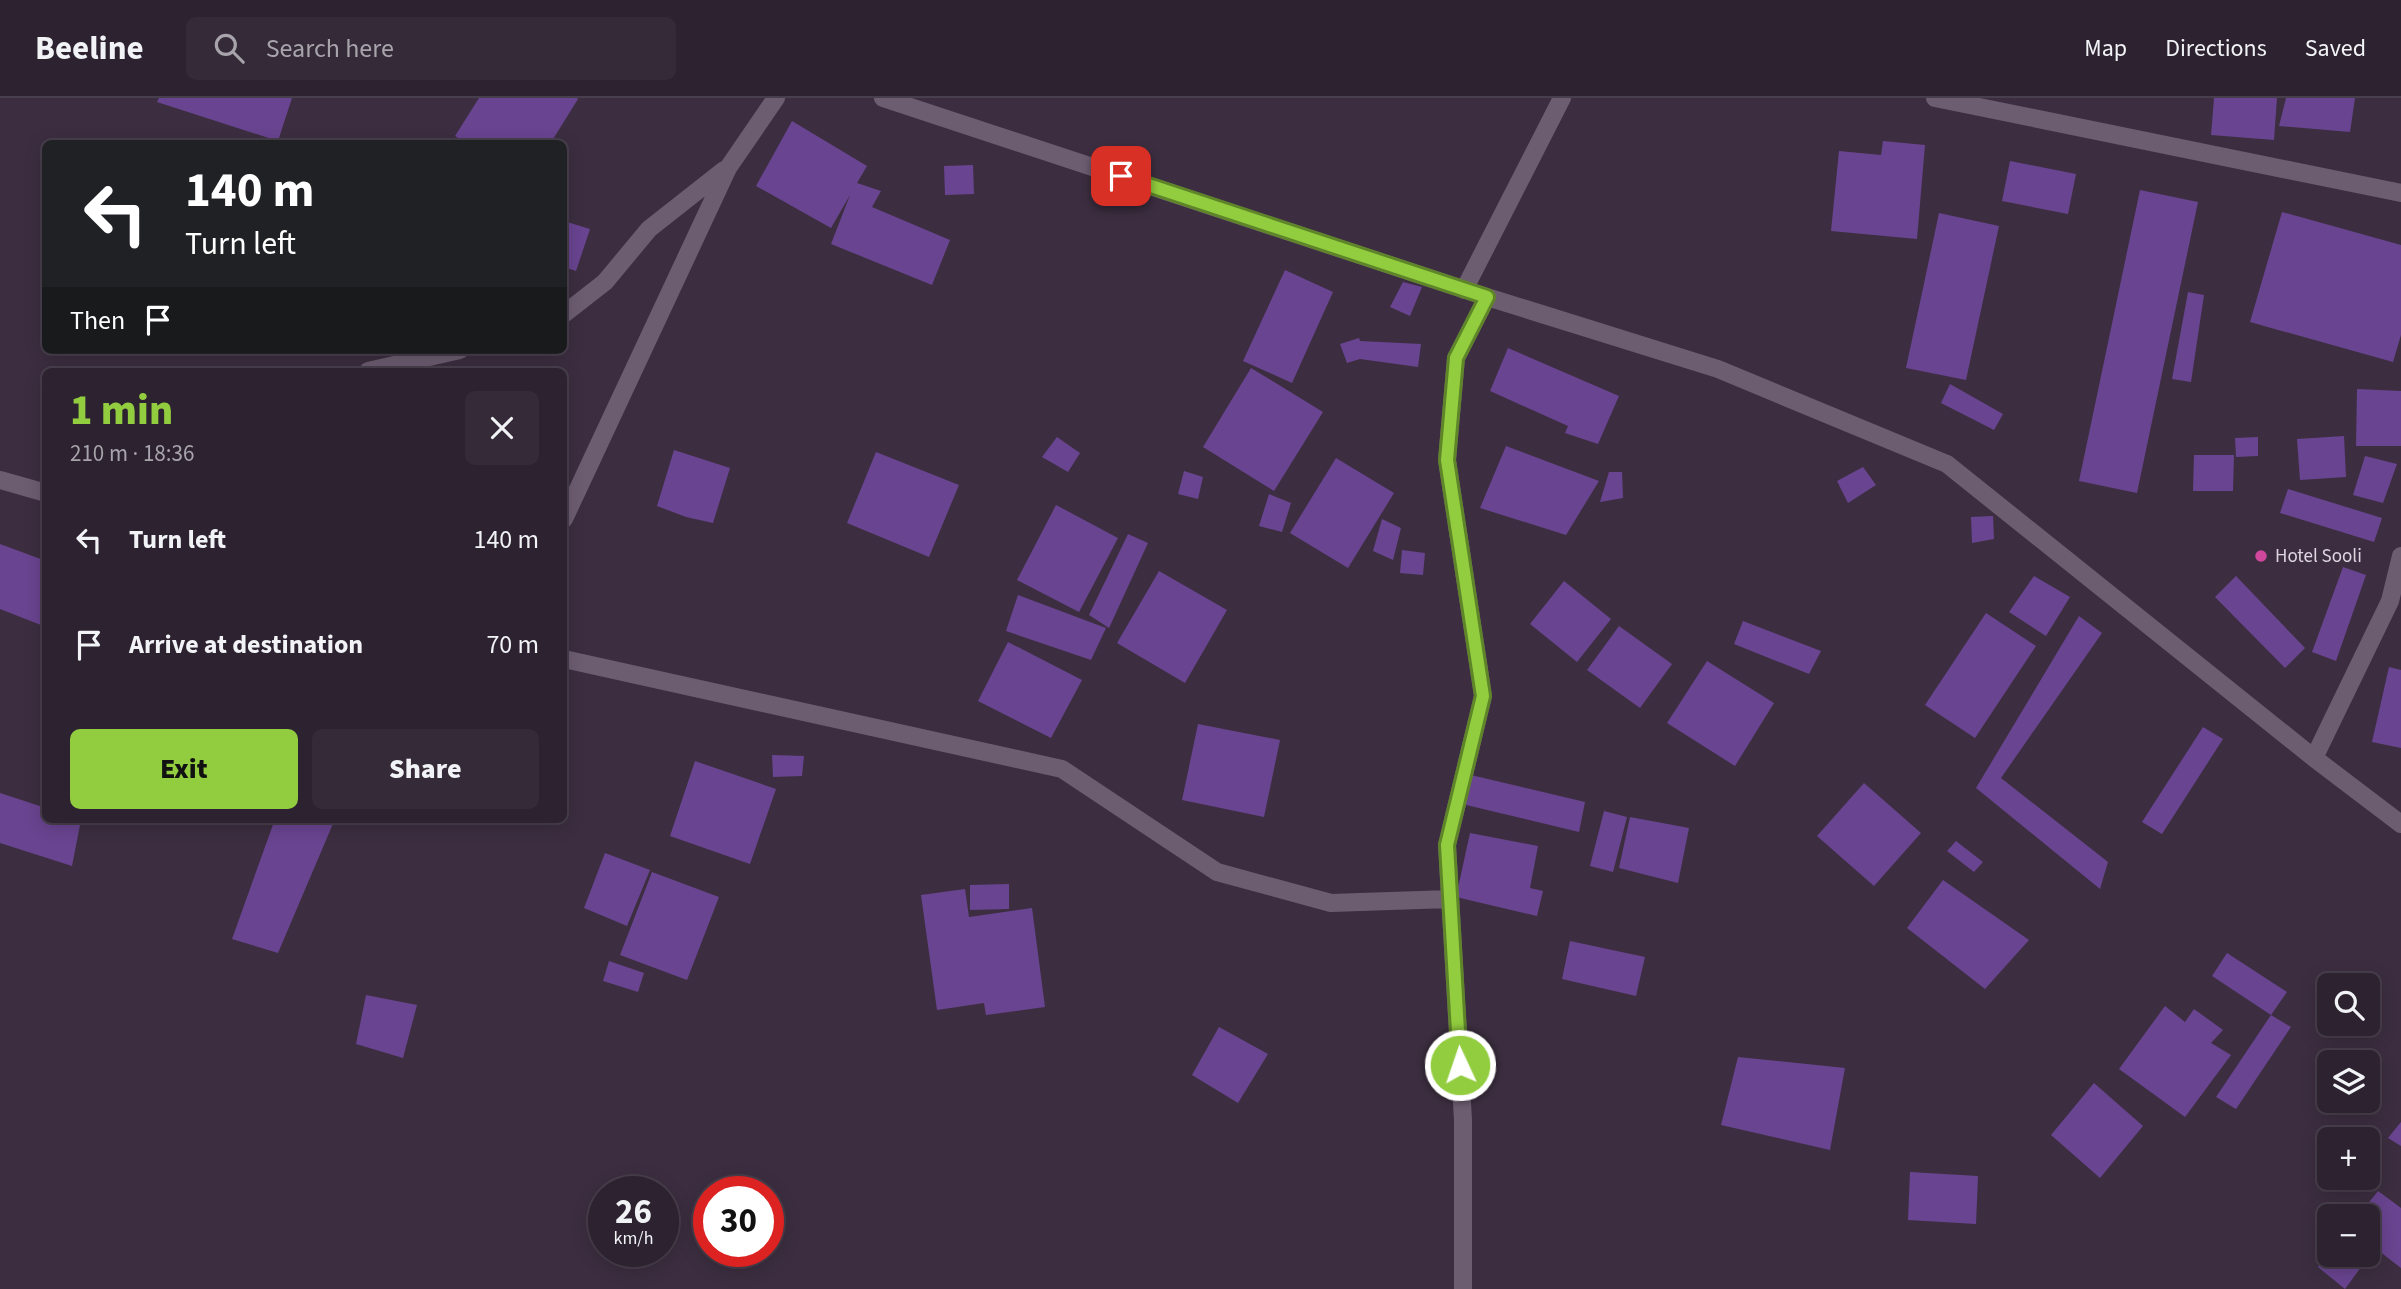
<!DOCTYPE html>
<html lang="en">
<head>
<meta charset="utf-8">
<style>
  body { margin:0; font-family:"Source Sans 3",sans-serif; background:#352a38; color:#f1f3f6; height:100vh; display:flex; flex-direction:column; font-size:26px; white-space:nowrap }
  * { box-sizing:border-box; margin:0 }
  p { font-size:23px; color:#a7a4ab }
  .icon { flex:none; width:38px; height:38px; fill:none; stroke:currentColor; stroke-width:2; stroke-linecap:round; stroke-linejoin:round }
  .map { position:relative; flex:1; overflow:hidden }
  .panel { position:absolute; left:42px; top:270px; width:525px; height:455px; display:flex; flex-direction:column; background:#2d2230; border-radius:10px; box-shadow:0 4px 18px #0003,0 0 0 2px #483f4c }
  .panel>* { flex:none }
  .hud { position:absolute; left:42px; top:42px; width:525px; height:214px; border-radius:10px; box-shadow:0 4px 18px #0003,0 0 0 2px #483f4c; background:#202124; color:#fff; overflow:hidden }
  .fabs { position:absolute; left:2317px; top:875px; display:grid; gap:14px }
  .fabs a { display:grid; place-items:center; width:63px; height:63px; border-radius:10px; background:#2d2230; box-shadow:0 4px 18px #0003,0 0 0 2px #483f4c; font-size:35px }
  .speed { position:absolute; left:588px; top:1078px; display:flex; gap:14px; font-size:35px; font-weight:700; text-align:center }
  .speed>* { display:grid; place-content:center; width:91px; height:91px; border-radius:50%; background:#2d2230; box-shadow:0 4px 18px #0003,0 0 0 2px #483f4c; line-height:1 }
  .speed small { font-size:18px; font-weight:400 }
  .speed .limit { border:10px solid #d22; background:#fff; color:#111 }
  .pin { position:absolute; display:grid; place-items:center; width:60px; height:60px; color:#fff; margin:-30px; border-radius:14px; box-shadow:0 4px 10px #0006 }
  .me { position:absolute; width:77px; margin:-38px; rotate:357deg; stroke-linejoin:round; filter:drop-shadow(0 0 5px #0008) }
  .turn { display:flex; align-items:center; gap:24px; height:147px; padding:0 28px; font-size:32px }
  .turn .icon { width:91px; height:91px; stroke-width:2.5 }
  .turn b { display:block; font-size:49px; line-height:60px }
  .then { display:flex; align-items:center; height:66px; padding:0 28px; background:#0003; gap:14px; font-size:26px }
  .round { display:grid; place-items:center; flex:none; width:74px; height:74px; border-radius:10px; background:#352a38 }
  .headline { display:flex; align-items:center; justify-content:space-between; height:119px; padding:0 28px }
  h1 { font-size:42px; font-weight:800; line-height:52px; color:#92cd3f }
  .cta { display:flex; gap:14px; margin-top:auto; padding:14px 28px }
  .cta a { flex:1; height:80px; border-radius:10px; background:#92cd3f; color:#111; font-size:28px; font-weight:800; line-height:80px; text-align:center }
  .cta a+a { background:#352a38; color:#f1f3f6 }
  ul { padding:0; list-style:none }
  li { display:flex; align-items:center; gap:21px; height:105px; padding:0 28px }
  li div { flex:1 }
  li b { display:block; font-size:26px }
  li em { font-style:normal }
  header { display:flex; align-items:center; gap:42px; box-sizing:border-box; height:98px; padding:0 35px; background:#2d2230; border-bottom:2px solid #483f4c }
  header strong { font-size:33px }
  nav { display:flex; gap:38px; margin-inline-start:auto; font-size:24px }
  .search { width:490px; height:63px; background:#352a38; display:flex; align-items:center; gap:18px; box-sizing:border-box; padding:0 24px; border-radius:10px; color:#a7a4ab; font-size:26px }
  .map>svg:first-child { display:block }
  .building { fill:#694490 }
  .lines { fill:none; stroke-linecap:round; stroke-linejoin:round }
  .street { stroke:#6d5d71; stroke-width:18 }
  .route-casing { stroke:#5f8529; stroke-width:18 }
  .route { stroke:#92cd3f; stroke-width:12 }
  .hotel-dot { fill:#d1479c; stroke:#3c2e40; stroke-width:2.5 }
  .labels { text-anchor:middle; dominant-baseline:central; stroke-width:7; stroke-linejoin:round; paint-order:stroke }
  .poi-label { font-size:19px; fill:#dfd6e2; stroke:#3c2e40; text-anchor:start }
</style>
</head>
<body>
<header>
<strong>Beeline</strong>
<div class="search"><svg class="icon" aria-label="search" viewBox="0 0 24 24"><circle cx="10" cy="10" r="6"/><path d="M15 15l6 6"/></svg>Search here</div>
<nav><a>Map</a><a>Directions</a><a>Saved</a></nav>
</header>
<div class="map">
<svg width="2401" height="1191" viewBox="0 0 2401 1191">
  <rect width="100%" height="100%" fill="#3c2e40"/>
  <!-- building -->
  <path class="building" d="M159 0H292L278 43 157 4Z
    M479 0H577L578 1 550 46H467L455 38Z
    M2214 0H2277L2274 42 2211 37Z
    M2286 0H2355L2350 34 2279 28Z
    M792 23 867 68 857 85 881 93 872 109 950 142 932 187 831 146 850 97 831 130 756 88Z
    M1883 43 1925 47 1917 141 1831 133 1839 53 1881 57Z
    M2010 63 2076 76 2068 116 2002 103Z
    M973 67 974 96 945 97 944 68Z
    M2140 92 2198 104 2137 395 2079 383Z
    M2282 114 2401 147V237L2393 264 2250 224Z
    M1939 115 1999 128 1966 282 1906 270Z
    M564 123 590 131 576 173 564 169Z
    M1285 172 1333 194 1292 285 1243 263Z
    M1403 184 1422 189 1410 218 1390 209Z
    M2188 194 2204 197 2191 284 2172 281Z
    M1359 240 1360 243 1421 246 1418 269 1360 261 1347 265 1340 246Z
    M1508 250 1619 298 1598 346 1565 335 1568 328 1490 293Z
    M1251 270 1323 314 1274 393 1203 349Z
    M1950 286 2003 316 1994 332 1941 305Z
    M2357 291 2401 293V348H2356Z
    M2344 338 2346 379 2300 382 2297 341Z
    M1057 339 1080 355 1068 374 1042 359Z
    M2258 339V358L2236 359 2235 340Z
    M1506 348 1599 383 1566 437 1480 410Z
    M674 352 730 370 713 425 686 419 657 408Z
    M876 354 959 387 929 459 847 425Z
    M2194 357H2234L2233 393H2193Z
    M2365 358 2397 366 2383 405 2353 397Z
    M1336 360 1394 395 1348 470 1290 435Z
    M1863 369 1876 387 1848 405 1837 383Z
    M1184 373 1203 379 1198 401 1178 396Z
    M1609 374H1622L1623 400 1600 404Z
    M2288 391 2382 420 2374 444 2280 415Z
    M1269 396 1291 405 1282 434 1259 428Z
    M1056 407 1118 440 1079 514 1017 482Z
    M1993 418 1994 441 1972 445 1971 419Z
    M1382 421 1401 430 1393 462 1373 453Z
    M1128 436 1148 445 1109 530 1089 517Z
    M0 446 46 463V529L0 511Z
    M1402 452 1425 455 1423 477 1400 475Z
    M2343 469 2366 477 2336 563 2312 554Z
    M1159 473 1227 512 1185 585 1117 545Z
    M2034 478 2070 499 2046 538 2009 514Z
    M2236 478 2305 550 2285 570 2215 499Z
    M1564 483 1611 521 1577 564 1530 526Z
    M1018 497 1106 530 1091 562 1006 533Z
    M1986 515 2036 548 1975 640 1925 607Z
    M2079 518 2102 535 2001 680 2108 764 2100 791 1976 690Z
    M1743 523 1821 553 1809 576 1734 546Z
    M1619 528 1672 566 1640 610 1587 572Z
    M1008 544 1082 582 1051 640 978 603Z
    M1707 563 1774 605 1735 668 1667 625Z
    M2389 569 2401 572V650L2372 644Z
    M1198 626 1280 642 1264 719 1182 702Z
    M2203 629 2223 641 2162 736 2142 724Z
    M772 657 804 658 802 678 773 679Z
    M695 663 776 691 750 766 670 738Z
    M1471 677 1585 704 1579 734 1462 706Z
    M1864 685 1921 735 1874 788 1817 738Z
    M0 695 46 710V721L81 722 72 768 0 745Z
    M1604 713 1627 719 1613 774 1590 768Z
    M1630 719 1689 730 1678 785 1619 770Z
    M275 721H335L278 855 232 841Z
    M1470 735 1538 748 1530 790 1543 793 1537 818 1456 799Z
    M1956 743 1983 764 1974 774 1947 753Z
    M605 755 650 772 627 828 584 810Z
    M652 774 719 799 687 882 620 857Z
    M1943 782 2029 842 1985 891 1907 830Z
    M1009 786V811L970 812V787Z
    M965 791 969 819 1032 810 1045 909 986 917 984 905 937 912 921 797Z
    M1570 843 1645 859 1636 898 1562 881Z
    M2227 855 2287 894 2271 917 2212 878Z
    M609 863 644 875 638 894 603 883Z
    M366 897 417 907 403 960 356 946Z
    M2165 908 2185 924 2194 911 2223 932 2211 945 2231 957 2185 1019 2119 971Z
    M2271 917 2291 929 2236 1011 2216 999Z
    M1219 929 1268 956 1238 1005 1192 977Z
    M1738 959 1845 970 1830 1052 1721 1027Z
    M2094 985 2143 1028 2100 1080 2051 1037Z
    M2401 1024V1048L2388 1040Z
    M1910 1074 1978 1078 1976 1126 1908 1122Z
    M2378 1093 2401 1110V1170L2375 1150 2345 1191 2318 1169 2329 1154V1157H2368V1118H2358Z"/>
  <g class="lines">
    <!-- street -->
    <path class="street" d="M883 0 1487 199 1718 271 1947 366 2314 660 2401 726
      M1935 0 2401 95
      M1464 192 1562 0
      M564 216 605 184 649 131 724 72
      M368 273 460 252
      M0 382 46 395
      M564 421 728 70 776 0
      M564 561 1062 671 1217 774 1331 805 1450 801
      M2314 660 2390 503 2401 458
      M1463 1191V1022L1447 747 1483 598 1447 362 1456 260 1487 199"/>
  </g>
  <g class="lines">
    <!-- route casing -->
    <g class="route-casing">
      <path id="route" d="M1121 78 1487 199 1456 260 1447 362 1483 598 1447 747 1460 967"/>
    </g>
    <!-- route -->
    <use href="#route" class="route"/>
  </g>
  <!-- markers -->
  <circle class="hotel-dot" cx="2261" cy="458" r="7"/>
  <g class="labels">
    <!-- poi labels -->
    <g class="poi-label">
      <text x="2275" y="458">Hotel Sooli</text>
    </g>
  </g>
</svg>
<div class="fabs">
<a><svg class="icon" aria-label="search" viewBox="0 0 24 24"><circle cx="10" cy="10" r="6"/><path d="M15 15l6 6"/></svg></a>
<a><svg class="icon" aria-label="layers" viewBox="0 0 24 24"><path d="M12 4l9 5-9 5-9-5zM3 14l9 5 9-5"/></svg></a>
<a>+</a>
<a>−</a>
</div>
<div class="speed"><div>26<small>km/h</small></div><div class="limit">30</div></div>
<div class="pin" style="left:1121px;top:78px;background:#d93025"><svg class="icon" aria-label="arrive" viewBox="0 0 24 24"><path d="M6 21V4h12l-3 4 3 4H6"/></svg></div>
<svg class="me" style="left:1460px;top:967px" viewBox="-20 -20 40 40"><circle r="17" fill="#92cd3f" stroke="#fff" stroke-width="3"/><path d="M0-11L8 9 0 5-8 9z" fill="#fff"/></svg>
<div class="hud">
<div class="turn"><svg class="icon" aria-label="left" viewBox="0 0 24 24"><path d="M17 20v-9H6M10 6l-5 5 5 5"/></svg><div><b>140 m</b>Turn left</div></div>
<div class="then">Then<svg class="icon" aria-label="arrive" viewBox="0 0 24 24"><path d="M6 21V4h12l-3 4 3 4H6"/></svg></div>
</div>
<section class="panel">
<div class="headline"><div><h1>1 min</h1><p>210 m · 18:36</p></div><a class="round"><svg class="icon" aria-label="close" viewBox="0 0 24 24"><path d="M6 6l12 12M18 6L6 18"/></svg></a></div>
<ul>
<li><svg class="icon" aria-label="left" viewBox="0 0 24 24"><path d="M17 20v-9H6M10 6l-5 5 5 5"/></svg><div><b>Turn left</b></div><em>140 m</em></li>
<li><svg class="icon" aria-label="arrive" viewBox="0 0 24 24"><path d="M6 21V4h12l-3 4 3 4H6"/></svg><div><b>Arrive at destination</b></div><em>70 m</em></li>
</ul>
<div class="cta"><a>Exit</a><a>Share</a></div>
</section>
</div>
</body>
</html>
